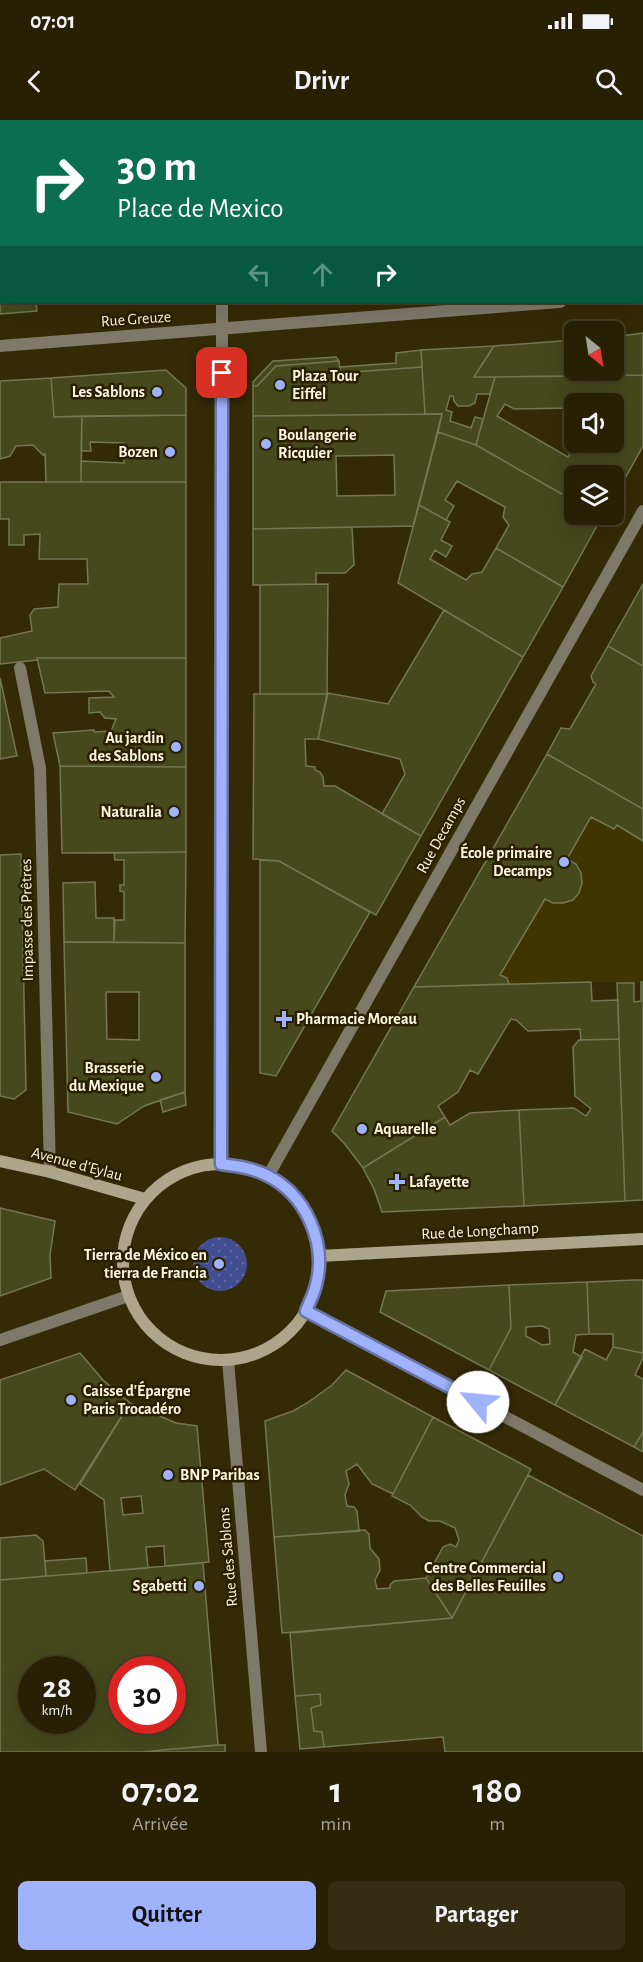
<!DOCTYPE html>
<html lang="fr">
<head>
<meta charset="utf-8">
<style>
  body { margin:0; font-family:"Alegreya Sans",sans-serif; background:#332d13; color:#f1f3f6; height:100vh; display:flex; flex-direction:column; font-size:22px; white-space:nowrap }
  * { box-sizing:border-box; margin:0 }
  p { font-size:20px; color:#a4a39a }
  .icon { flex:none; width:33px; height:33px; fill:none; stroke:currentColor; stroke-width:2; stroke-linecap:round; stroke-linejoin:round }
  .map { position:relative; height:1632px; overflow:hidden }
  .details { display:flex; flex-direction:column; background:#272004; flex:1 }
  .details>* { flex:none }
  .banner { position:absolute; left:0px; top:0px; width:644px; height:183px; box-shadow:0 6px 24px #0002,0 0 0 2px #433e26; background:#0b6e4f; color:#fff; overflow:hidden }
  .needle { width:39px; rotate:150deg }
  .tools { position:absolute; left:564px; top:201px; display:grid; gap:12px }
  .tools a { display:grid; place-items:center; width:60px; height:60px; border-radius:9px; background:#272004; box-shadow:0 6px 24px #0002,0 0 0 2px #433e26; font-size:30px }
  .speed { position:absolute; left:18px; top:1536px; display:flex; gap:12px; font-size:30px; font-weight:700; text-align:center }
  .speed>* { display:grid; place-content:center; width:78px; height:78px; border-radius:50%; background:#272004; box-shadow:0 6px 24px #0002,0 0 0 2px #433e26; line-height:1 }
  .speed small { font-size:15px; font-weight:400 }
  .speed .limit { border:9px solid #d22; background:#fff; color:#111 }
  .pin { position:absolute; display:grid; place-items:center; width:51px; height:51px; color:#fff; margin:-26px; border-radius:12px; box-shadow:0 3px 9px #0006 }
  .me { position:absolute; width:66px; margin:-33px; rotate:298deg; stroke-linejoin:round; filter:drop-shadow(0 0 4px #0008) }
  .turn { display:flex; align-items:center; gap:21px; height:126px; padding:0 18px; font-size:27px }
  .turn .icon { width:78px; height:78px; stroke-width:2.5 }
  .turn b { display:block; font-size:42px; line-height:51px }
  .lanes { display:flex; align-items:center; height:57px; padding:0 18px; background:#0003; justify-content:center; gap:30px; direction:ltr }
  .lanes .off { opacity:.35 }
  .eta { display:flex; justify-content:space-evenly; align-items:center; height:102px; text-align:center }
  .eta b { font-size:36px; font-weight:600; line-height:42px }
  .action { display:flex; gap:12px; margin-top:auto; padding:12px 18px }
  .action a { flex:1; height:69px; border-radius:9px; background:#a1b2fd; color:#111; font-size:24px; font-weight:600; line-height:69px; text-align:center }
  .action a+a { background:#332d13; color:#f1f3f6 }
  .status { display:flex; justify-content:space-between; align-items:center; height:42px; padding:0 30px; background:#272004; direction:ltr }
  .status svg { height:16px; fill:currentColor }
  header { display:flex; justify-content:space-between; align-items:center; height:78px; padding:0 18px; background:#272004; font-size:27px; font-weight:600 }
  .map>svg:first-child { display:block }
  .built { fill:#403403 }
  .garden { fill:url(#garden-dots) }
  .building { fill:#45491b; stroke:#737853; stroke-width:1.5; fill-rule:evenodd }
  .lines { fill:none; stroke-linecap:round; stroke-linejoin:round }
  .lane { stroke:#7e7969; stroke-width:12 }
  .street { stroke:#7e7969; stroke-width:12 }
  .secondary { stroke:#ada68c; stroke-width:12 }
  .route-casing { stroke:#6974a4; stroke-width:15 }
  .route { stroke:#a1b2fd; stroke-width:10 }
  .poi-dot { fill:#a1b2fd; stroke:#2a2000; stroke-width:2 }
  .labels { text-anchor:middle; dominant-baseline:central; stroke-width:5; stroke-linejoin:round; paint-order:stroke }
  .street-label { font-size:16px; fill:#fbf5e1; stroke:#2a2000 }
  .poi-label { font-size:16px; font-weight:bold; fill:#fbf5e1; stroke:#2a2000; text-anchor:end }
</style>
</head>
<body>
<div class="status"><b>07:01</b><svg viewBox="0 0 49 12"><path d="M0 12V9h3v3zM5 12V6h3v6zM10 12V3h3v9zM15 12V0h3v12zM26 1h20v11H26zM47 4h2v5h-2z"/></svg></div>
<header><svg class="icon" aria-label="back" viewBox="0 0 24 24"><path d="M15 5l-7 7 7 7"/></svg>Drivr<svg class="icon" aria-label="search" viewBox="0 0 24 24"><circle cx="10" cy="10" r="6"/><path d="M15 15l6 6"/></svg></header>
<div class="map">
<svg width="643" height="1632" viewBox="0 0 643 1632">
  <defs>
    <pattern id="garden-dots" width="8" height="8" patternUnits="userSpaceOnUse" patternTransform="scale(1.5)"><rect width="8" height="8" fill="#424e92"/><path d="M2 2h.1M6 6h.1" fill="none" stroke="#5e68a1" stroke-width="1.8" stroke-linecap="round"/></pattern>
  </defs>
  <rect width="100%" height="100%" fill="#342a05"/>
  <!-- built -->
  <path class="built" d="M547 634 643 689V862H591L414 867Z"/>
  <!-- garden -->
  <path class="garden" d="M193 1144a27 27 0 1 1 54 0a27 27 0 1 1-54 0Z"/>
  <!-- building -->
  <path class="building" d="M4 0 23 2H2V182H36L37 191 0 194V1Z
    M23 0H68V2H23Z
    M120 0H185V2H120Z
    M253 0H343V2H253Z
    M391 0H499V2H391Z
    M499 0H631L615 2Z
    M642 52H643L642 134Z
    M643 213V255L600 256V250H614V217Z
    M574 220V250H600V256L474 257 494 226Z
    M494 226 474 257H495L490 274H477L475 283 469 286H458L454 281 453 276H450L446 290 452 292 450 301 471 308 475 297 483 299 476 325 438 312 442 294H425L421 230Z
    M421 230 422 247 340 253V247L396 243V233Z
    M336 237 339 241 276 246 257 266H253V262L273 241Z
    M339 241 340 253 422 247 425 294 253 296V266H257L276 246Z
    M166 250 186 268V295L54 297 51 258Z
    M643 255V326L614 378V356H574V381L476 325 495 257ZM505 284 514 289 574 288V284H614V322H574V309L570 318 573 327 568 337 497 296Z
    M51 258 54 297 82 296 81 362H46L45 334 43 335 33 325 16 326 10 336 0 339V261Z
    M442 294 413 406 253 409V296ZM394 335 395 375 337 376 336 336Z
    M186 295V362H81V341L124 343V323L90 322 91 331H81L82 296Z
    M438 312 476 325 574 381V394H597L602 397 563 467 496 428 509 405 503 397 505 387 457 361 445 380 454 386 446 400 419 385Z
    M0 362H186V538H37V540L0 544V518L32 511 30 495 34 489 58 487 59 464H88L87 439H39L40 414 24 415V425H9V399H0Z
    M419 385 450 402 441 420 452 426 446 437 435 430 430 439 466 460 472 454 482 452 496 428 563 467 523 537 398 463Z
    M352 407 354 445 345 453H316V464L253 465V409Z
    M328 464 327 574H260V465Z
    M643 464V546L608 526Z
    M444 490 523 537 421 716 382 694 405 654 400 639 318 619 328 573 388 584Z
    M608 526 643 546V689L547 634 561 608 570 609 596 564 593 562 591 556Z
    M37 538H186V647L60 646 53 613 94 610 95 612 111 611 116 599 105 598 100 592 89 593V578L114 577 109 571 45 573Z
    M0 558 17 636 0 639Z
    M254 574H327L318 619H305L306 646 315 647V650L320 652 323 657 324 666H335L421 716 376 795 279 741 253 739Z
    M547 634 643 689V721L617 705 614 709 591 697 567 739 576 744 581 753 582 763 579 773 573 780 563 783H553L545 779 500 855 507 858 509 864 414 867Z
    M60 646 186 647V732L62 733Z
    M186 732 185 823 114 822 115 800H124V772L120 771V765H124V740H115L114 733Z
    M21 734 26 970 14 979 0 976V735Z
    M260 740 279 741 370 792 276 956 260 953Z
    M95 762 96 798H114V822H64L63 763Z
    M64 822 185 823V972L144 986 117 1004 68 992ZM106 872H139V920L107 919Z
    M591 862 592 881 618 880 619 919 581 920 580 909 528 911 516 900 511 899 478 954 470 950 458 972 438 986 445 997 363 1048 344 1023 332 1011 414 867Z
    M641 862H643V1080L625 1081 617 863H634V882L641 881Z
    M619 919 625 1081 524 1086 519 990 574 988 586 996 591 989 575 976 573 927 579 920Z
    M185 972 186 985 163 992 160 980Z
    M519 990 524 1086 382 1092 374 1069 363 1048 445 997 450 1005 470 993Z
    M0 1088 55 1101 50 1135 51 1158 0 1176Z
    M635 1160H643V1233L613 1227V1214H589L587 1162Z
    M587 1162 589 1214 576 1215 573 1232 582 1237 555 1285 489 1250 511 1208 509 1165ZM542 1206 549 1209 550 1224 542 1225 526 1216V1207Z
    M509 1165 511 1208 489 1250 380 1192 386 1171Z
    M613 1227 643 1233V1238L635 1255 643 1259V1312L634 1327 555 1285 585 1229 606 1240Z
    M80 1233 103 1260 130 1283 75 1370 44 1349 0 1365V1260Z
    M346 1250 433 1297 393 1374 372 1364 357 1344 346 1351 349 1364 345 1375 347 1386 354 1387 357 1391 359 1411 274 1417 265 1301 293 1291 307 1283 332 1265Z
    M130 1283 176 1303 197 1306 209 1442 165 1446 164 1426 146 1427 148 1448 110 1451 104 1380 80 1364ZM141 1376 143 1393 123 1395 121 1378Z
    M433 1297 531 1349 452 1498 426 1458 443 1427 450 1424 456 1427 459 1420 455 1408 440 1401H429L422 1397 410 1385 392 1376Z
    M643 1312V1332L634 1327Z
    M528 1355 643 1416V1632H445L443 1617 324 1627 322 1612 314 1611 311 1588 321 1585 320 1574 295 1576 290 1513 452 1498Z
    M365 1410 369 1414 370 1428 379 1439 380 1450 375 1460 377 1469 390 1468V1465L394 1461 426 1458 452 1498 282 1513 274 1417Z
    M36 1415 43 1421 46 1456 0 1460V1418Z
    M86 1438 87 1453 46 1456 45 1441Z
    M203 1443 218 1625 141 1632H0V1460ZM32 1550H82V1600H32ZM122 1550H172V1600H122Z
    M320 1574 321 1585 311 1588 314 1611 322 1612 324 1627 300 1629 295 1576Z
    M218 1625H225V1632H141Z"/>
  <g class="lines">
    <!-- lane -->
    <path class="lane" d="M20 548 40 648 50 1052"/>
    <!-- street -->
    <path class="street" d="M222 0V2
      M642 175H643
      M0 226 560 182
      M221 1044 222 182
      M268 1056 643 391
      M306 1191 643 1370
      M0 1220 128 1176
      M228 1240 261 1632"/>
    <!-- secondary -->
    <path class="secondary" d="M0 1041 50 1052 145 1079
      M123 1142a98 98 0 1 1 196 0a98 98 0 1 1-196 0Z
      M319 1136 643 1119"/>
  </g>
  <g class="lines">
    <!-- route casing -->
    <g class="route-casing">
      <path id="route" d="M222 253 221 1044C237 1046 252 1048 266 1055 306 1074 327 1123 316 1165 314 1174 309 1183 306 1191L478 1282"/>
    </g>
    <!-- route -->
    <use href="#route" class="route"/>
  </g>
  <!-- markers -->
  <g class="poi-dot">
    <circle cx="280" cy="265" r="6"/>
    <circle cx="157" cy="272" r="6"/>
    <circle cx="266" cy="324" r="6"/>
    <circle cx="170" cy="332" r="6"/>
    <circle cx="176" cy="627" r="6"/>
    <circle cx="174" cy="692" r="6"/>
    <circle cx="564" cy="742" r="6"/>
    <path d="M281 890h6v6h6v6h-6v6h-6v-6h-6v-6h6z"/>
    <circle cx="156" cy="957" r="6"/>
    <circle cx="362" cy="1009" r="6"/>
    <path d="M394 1053h6v6h6v6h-6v6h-6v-6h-6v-6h6z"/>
    <circle cx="219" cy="1144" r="6"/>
    <circle cx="71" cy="1280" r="6"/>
    <circle cx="168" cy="1355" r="6"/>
    <circle cx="558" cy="1457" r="6"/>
    <circle cx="199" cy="1466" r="6"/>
  </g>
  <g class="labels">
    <!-- street labels -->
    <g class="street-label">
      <text transform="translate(136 199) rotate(-4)">Rue Greuze</text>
      <text transform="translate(441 715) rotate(-61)">Rue Decamps</text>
      <text transform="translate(27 800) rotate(-91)">Impasse des Prêtres</text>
      <text transform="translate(77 1044) rotate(15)">Avenue d'Eylau</text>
      <text transform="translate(480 1111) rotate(-3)">Rue de Longchamp</text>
      <text transform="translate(228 1437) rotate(-95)">Rue des Sablons</text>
    </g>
    <!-- poi labels -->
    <g class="poi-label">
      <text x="292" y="256" text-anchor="start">Plaza Tour<tspan x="292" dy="18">Eiffel</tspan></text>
      <text x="145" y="272">Les Sablons</text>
      <text x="278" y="315" text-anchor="start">Boulangerie<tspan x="278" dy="18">Ricquier</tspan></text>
      <text x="158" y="332">Bozen</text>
      <text x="164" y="618">Au jardin<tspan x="164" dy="18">des Sablons</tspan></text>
      <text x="162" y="692">Naturalia</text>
      <text x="552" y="733">École primaire<tspan x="552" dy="18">Decamps</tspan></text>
      <text x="296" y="899" text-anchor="start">Pharmacie Moreau</text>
      <text x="144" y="948">Brasserie<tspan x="144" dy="18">du Mexique</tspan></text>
      <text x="374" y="1009" text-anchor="start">Aquarelle</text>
      <text x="409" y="1062" text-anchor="start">Lafayette</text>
      <text x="207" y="1135">Tierra de México en<tspan x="207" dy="18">tierra de Francia</tspan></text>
      <text x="83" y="1271" text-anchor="start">Caisse d'Épargne<tspan x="83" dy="18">Paris Trocadéro</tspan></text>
      <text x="180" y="1355" text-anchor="start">BNP Paribas</text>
      <text x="546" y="1448">Centre Commercial<tspan x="546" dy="18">des Belles Feuilles</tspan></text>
      <text x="187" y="1466">Sgabetti</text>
    </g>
  </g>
</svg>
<div class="tools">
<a><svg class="needle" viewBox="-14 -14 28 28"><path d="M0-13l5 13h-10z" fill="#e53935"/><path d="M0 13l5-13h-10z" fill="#a4a39a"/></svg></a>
<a><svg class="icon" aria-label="sound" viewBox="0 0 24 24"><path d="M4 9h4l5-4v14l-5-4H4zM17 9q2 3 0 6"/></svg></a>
<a><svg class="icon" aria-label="layers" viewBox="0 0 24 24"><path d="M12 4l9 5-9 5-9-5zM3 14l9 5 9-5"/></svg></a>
</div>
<div class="speed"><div>28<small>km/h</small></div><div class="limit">30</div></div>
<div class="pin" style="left:222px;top:253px;background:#d93025"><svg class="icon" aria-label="arrive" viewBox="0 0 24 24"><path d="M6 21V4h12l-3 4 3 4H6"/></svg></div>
<svg class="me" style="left:478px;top:1282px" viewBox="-20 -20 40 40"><circle r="19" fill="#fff"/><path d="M0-13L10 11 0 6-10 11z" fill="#a1b2fd"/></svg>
<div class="banner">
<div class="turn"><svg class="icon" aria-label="right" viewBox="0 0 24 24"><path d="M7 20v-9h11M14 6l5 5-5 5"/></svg><div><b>30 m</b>Place de Mexico</div></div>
<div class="lanes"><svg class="icon off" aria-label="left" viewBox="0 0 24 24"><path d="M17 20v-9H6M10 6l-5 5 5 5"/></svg><svg class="icon off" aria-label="ahead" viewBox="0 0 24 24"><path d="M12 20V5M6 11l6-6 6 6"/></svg><svg class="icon" aria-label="right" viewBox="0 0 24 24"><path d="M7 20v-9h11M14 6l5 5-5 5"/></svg></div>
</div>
</div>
<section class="details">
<div class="eta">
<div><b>07:02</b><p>Arrivée</p></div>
<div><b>1</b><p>min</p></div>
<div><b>180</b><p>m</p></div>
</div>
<div class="action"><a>Quitter</a><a>Partager</a></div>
</section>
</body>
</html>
